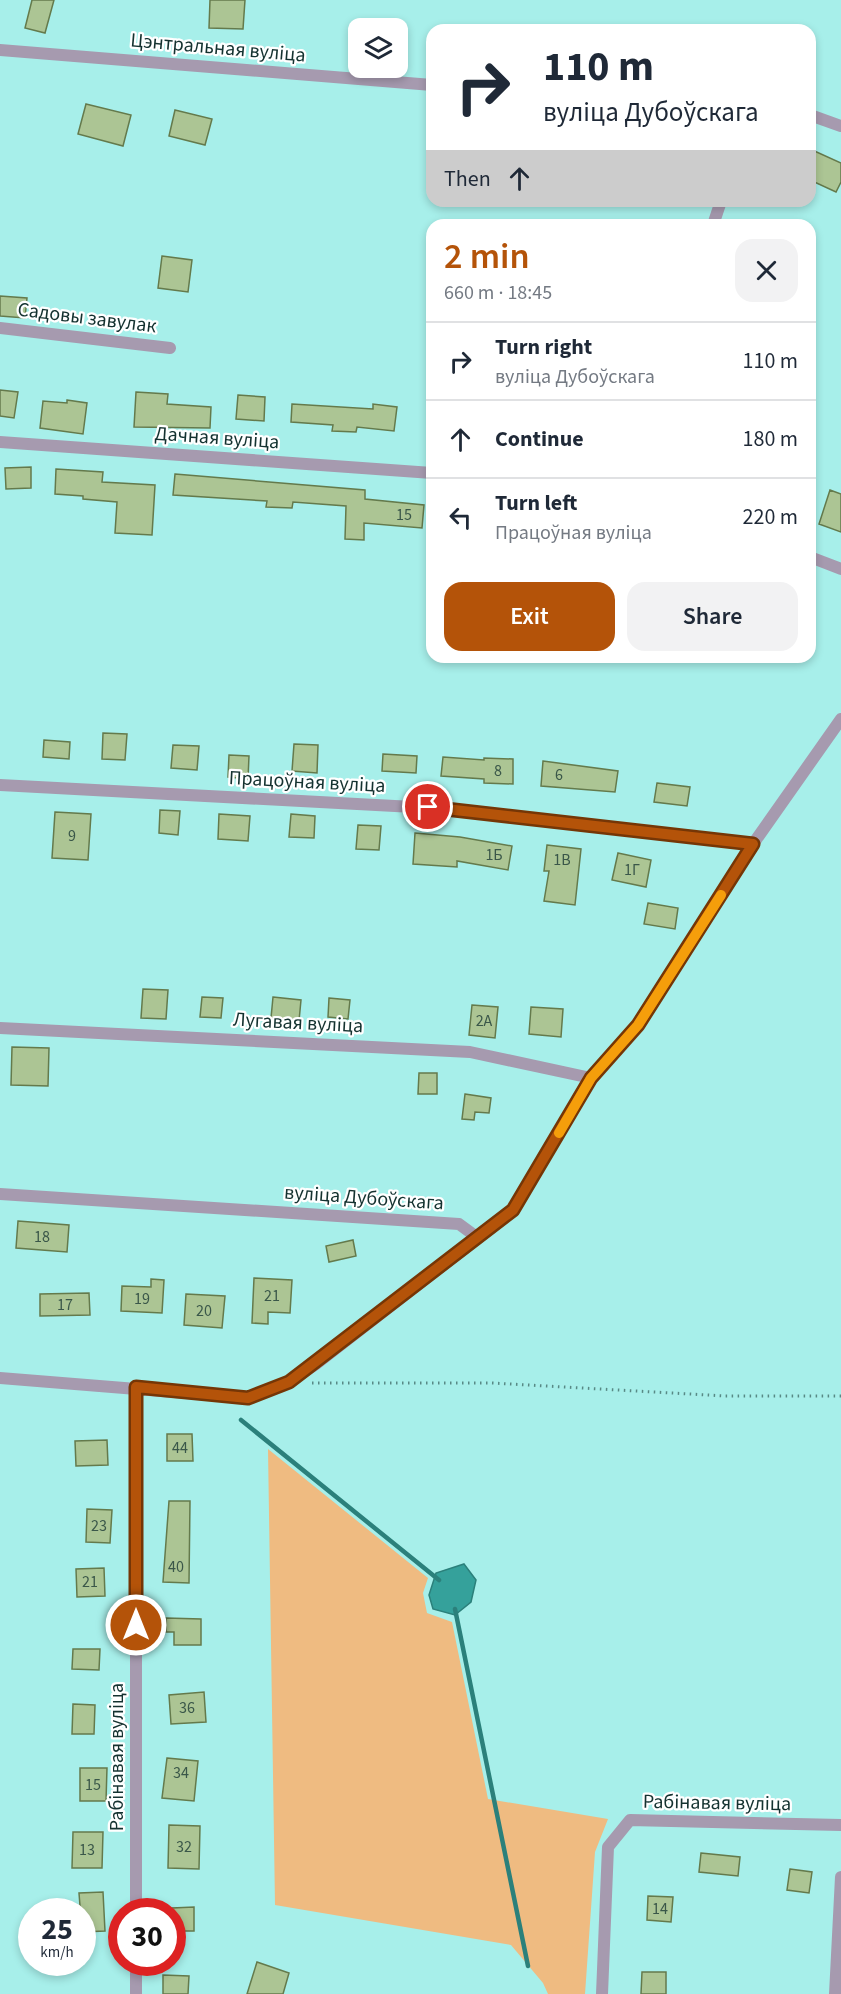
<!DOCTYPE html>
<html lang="en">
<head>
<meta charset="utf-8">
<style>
  body { margin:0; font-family:"Source Sans 3",sans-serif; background:#f2f2f3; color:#1f2937; height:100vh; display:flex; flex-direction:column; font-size:22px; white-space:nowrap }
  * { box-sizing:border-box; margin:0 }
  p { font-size:20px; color:#747a83 }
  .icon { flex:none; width:33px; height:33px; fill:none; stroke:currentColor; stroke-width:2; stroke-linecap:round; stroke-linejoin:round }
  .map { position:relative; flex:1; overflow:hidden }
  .sheet { position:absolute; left:426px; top:219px; width:390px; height:444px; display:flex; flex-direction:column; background:#fff; border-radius:18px; box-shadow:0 3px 9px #0003 }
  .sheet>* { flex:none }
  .guide { position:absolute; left:426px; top:24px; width:390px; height:183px; border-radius:18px; box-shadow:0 3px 9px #0003; background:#fff; color:#1f2937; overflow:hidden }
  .buttons { position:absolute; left:348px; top:18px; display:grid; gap:12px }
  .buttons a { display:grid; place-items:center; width:60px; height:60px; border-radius:12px; background:#fff; box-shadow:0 3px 9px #0003; font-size:30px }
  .speed { position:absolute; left:18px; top:1898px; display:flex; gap:12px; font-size:30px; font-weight:700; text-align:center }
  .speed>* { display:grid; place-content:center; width:78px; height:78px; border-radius:50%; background:#fff; box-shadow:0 3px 9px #0003; line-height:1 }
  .speed small { font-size:15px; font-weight:400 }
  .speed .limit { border:9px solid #d22; background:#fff; color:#111 }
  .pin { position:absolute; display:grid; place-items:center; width:51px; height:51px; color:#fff; margin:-26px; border:3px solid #fff; border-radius:50%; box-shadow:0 2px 6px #0007 }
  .me { position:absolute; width:66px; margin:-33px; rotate:0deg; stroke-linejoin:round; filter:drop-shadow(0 0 4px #0008) }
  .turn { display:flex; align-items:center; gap:21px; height:126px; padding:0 18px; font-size:27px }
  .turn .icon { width:78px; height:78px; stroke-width:2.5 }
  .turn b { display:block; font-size:42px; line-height:51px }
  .then { display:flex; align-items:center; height:57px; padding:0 18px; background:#0003; gap:12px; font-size:22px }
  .round { display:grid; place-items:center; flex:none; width:63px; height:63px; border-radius:18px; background:#f2f2f3 }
  .summary { display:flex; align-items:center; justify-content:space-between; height:102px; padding:0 18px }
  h1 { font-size:36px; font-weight:600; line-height:45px; color:#b45309 }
  .cta { display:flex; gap:12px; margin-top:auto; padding:12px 18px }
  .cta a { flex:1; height:69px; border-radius:18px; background:#b45309; color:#fff; font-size:24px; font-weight:600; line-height:69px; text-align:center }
  .cta a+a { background:#f2f2f3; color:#1f2937 }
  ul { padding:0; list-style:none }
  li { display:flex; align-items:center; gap:18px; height:78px; padding:0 18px; border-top:2px solid #e0e1e3 }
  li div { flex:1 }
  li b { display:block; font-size:22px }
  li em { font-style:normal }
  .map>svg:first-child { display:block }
  .green { fill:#efbb81 }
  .water { fill:#35a19b; stroke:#2b807b; stroke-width:1.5 }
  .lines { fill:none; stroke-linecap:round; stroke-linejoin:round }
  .stream { stroke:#2b807b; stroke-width:4.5 }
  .building { fill:#acc594; stroke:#647a4c; stroke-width:1.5 }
  .path { stroke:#588985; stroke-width:3; stroke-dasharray:1.5 4.5; stroke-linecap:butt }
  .street { stroke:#a69aaf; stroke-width:12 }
  .route-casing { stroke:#753606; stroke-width:15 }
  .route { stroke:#b45309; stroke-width:10 }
  .slow { stroke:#f59e0b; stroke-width:10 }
  .labels { text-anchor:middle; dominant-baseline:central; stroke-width:4.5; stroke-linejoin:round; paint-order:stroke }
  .number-label { font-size:16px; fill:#3a5749 }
  .street-label { font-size:20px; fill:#143230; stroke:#fff }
</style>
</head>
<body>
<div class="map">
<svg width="841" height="1994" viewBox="0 0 841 1994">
  <rect width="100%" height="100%" fill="#a7efea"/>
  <!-- green -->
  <path class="green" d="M268 1449 428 1578 423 1593 427 1613 452 1622 488 1799 608 1819 595 1852 585 1994H548L543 1983 511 1945 275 1905Z"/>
  <!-- water -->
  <path class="water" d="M464 1564 476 1580 471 1602 455 1615 433 1609 429 1595 436 1573Z"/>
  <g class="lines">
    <!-- stream -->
    <path class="stream" d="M241 1420 439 1580
      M455 1609 528 1966"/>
  </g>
  <!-- building -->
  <path class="building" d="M32 0H54L45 33 25 28Z
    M210 0H245L243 29 209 28Z
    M86 104 131 115 123 146 78 134Z
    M175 110 212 119 205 145 169 136Z
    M810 149 841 163V182L836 192 810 180Z
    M162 256 192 260 188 292 158 288Z
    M0 296 27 298 25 318 0 316Z
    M0 390 18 392 14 418 0 416Z
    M136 392 168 394 167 404 211 407 210 428 134 427Z
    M238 395 265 397 264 421 236 419Z
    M67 400 87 403 83 434 40 428 43 401 67 403Z
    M292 404 373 409V404L397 407 394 431 357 427 356 432 332 431 333 425 291 422Z
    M31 467V488L6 489 5 468Z
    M56 469 103 472 102 482 155 485 152 535 115 533 117 502 83 499V496L55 494Z
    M175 474 365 490V499L424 505 422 528 364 523V540L345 539 346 506 293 502 292 508 266 507 267 501 173 495Z
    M830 490 841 494V532L819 524Z
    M103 733 127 734 125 760 102 759Z
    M44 740 70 742 69 759 43 757Z
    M294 744 318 745 317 773 292 771Z
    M173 745 199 746 197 770 171 768Z
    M383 754 417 756 416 773 382 771Z
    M229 755 249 756 248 779 228 777Z
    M443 757 484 760V758L513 759V784L484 783V779L441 776Z
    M543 761 618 771 615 792 541 786Z
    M657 783 690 787 687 806 654 802Z
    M160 810 180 811 178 835 159 833Z
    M55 812 91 814 88 860 52 858Z
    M219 814 250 816 248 841 218 839Z
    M291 814 315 816 314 838 289 837Z
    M358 825 381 826 379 850 356 849Z
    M415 833 460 837 512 846 508 870 457 861V867L413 864Z
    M547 845 581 849 575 905 544 901 549 871H544Z
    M618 853 651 860 646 887 612 880Z
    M648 903 678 908 675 929 644 924Z
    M143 989 168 990 166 1019 141 1018Z
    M202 997 223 998 221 1018 200 1017Z
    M273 997 301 1000 299 1021 271 1018Z
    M329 998 350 1000 348 1019 328 1017Z
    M472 1005 498 1007 495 1038 469 1035Z
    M531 1007 563 1009 561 1037 529 1034Z
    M12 1047 49 1048 48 1086 11 1085Z
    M419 1073H437V1094H418Z
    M465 1094 491 1098 489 1113 475 1112 474 1120 462 1119Z
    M18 1221 69 1225 67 1252 16 1248Z
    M353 1240 356 1256 329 1262 326 1246Z
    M254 1278 292 1280 290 1313 268 1312V1324L252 1323Z
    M151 1279 164 1280 162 1313 121 1311 122 1286 151 1287Z
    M89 1293 90 1315 40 1316V1294Z
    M186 1294 225 1296 222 1328 184 1325Z
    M167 1434H192L193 1461H167Z
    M107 1440 108 1465 76 1466 75 1441Z
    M169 1501H190L189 1583 163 1582Z
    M87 1509 112 1510 110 1543 86 1542Z
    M104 1568 105 1596 77 1597 76 1569Z
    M166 1618 201 1619V1645H174V1632H166Z
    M73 1649H100L99 1670 72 1669Z
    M204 1692 206 1722 171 1724 169 1695Z
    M73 1704 95 1705 94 1734H72Z
    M167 1758 198 1761 194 1801 162 1798Z
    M80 1768H107L106 1801H80Z
    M169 1825 200 1826 199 1869 168 1868Z
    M73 1832H103L102 1868H72Z
    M701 1853 740 1857 738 1876 699 1872Z
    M790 1869 812 1872 809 1893 787 1890Z
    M103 1892 105 1931 82 1932 79 1893Z
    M648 1896 673 1897 671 1922 647 1920Z
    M194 1907V1931H172V1908Z
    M257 1962 289 1973 283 1994H247Z
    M642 1972H666V1994H641Z
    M163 1975 189 1976 188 1994H163Z"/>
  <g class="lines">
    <!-- path -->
    <path class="path" d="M312 1383H492L725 1396H841"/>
    <!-- street -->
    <path class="street" d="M0 50 432 85
      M810 115 841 126
      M713 225 721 201
      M0 328 170 348
      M0 442 432 473
      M810 557 841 569
      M0 785 451 809 753 844
      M0 1028 470 1052 591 1078
      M0 1194 459 1224 478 1238
      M0 1378 248 1398 289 1382 316 1364 513 1211 591 1078 638 1025 753 844 841 719
      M136 1387V1911
      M136 1962V1994
      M602 1994 608 1847 630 1820 841 1825
      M835 1994 841 1877"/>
  </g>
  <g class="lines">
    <!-- route casing -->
    <g class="route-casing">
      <path id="route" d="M136 1625V1387L248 1398 289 1382 513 1210 591 1078 638 1025 753 844 428 807"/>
    </g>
    <!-- route -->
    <use href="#route" class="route"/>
    <!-- slow -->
    <path class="slow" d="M559 1133 591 1078 638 1025 721 895"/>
  </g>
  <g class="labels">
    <!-- number labels -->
    <g class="number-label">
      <text x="404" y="515">15</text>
      <text x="498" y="771">8</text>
      <text x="559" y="775">6</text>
      <text x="72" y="836">9</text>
      <text x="494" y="855">1Б</text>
      <text x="562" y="860">1В</text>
      <text x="632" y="870">1Г</text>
      <text x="484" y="1021">2А</text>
      <text x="42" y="1237">18</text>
      <text x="272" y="1296">21</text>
      <text x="142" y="1299">19</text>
      <text x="65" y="1305">17</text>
      <text x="204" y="1311">20</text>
      <text x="180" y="1448">44</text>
      <text x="99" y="1526">23</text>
      <text x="176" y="1567">40</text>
      <text x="90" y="1582">21</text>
      <text x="187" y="1708">36</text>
      <text x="181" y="1773">34</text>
      <text x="93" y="1785">15</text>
      <text x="184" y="1847">32</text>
      <text x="87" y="1850">13</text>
      <text x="660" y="1909">14</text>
    </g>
    <!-- street labels -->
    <g class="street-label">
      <text transform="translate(218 48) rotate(5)">Цэнтральная вуліца</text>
      <text transform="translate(87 318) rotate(7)">Садовы завулак</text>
      <text transform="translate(217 438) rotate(4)">Дачная вуліца</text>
      <text transform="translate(307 782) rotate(3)">Працоўная вуліца</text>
      <text transform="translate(298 1023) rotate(3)">Лугавая вуліца</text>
      <text transform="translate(364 1198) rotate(4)">вуліца Дубоўскага</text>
      <text transform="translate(117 1757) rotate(-90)">Рабінавая вуліца</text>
      <text transform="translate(717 1803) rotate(1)">Рабінавая вуліца</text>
    </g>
  </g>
</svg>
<div class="buttons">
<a><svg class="icon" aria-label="layers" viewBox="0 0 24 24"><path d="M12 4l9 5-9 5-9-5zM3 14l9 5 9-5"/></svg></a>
</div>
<div class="speed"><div>25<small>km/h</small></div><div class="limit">30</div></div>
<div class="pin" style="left:428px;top:807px;background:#d93025"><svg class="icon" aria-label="arrive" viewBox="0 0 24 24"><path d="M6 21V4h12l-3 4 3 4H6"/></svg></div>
<svg class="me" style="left:136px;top:1625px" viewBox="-20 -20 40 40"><circle r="17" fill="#b45309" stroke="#fff" stroke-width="3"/><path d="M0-11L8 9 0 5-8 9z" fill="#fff"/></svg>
<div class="guide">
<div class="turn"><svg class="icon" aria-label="right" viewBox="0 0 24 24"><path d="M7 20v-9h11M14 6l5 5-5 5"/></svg><div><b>110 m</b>вуліца Дубоўскага</div></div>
<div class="then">Then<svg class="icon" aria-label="ahead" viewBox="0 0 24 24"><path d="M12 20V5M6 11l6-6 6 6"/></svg></div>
</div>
<section class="sheet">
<div class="summary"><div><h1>2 min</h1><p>660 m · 18:45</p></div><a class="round"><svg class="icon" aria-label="close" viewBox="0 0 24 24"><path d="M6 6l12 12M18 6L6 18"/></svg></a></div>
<ul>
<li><svg class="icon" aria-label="right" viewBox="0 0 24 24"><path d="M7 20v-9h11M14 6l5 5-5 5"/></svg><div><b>Turn right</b><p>вуліца Дубоўскага</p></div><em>110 m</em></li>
<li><svg class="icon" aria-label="ahead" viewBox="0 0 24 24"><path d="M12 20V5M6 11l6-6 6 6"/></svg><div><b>Continue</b></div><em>180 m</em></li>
<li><svg class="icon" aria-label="left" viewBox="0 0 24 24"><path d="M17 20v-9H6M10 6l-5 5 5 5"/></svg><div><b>Turn left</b><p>Працоўная вуліца</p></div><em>220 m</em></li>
</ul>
<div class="cta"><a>Exit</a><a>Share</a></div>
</section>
</div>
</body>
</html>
